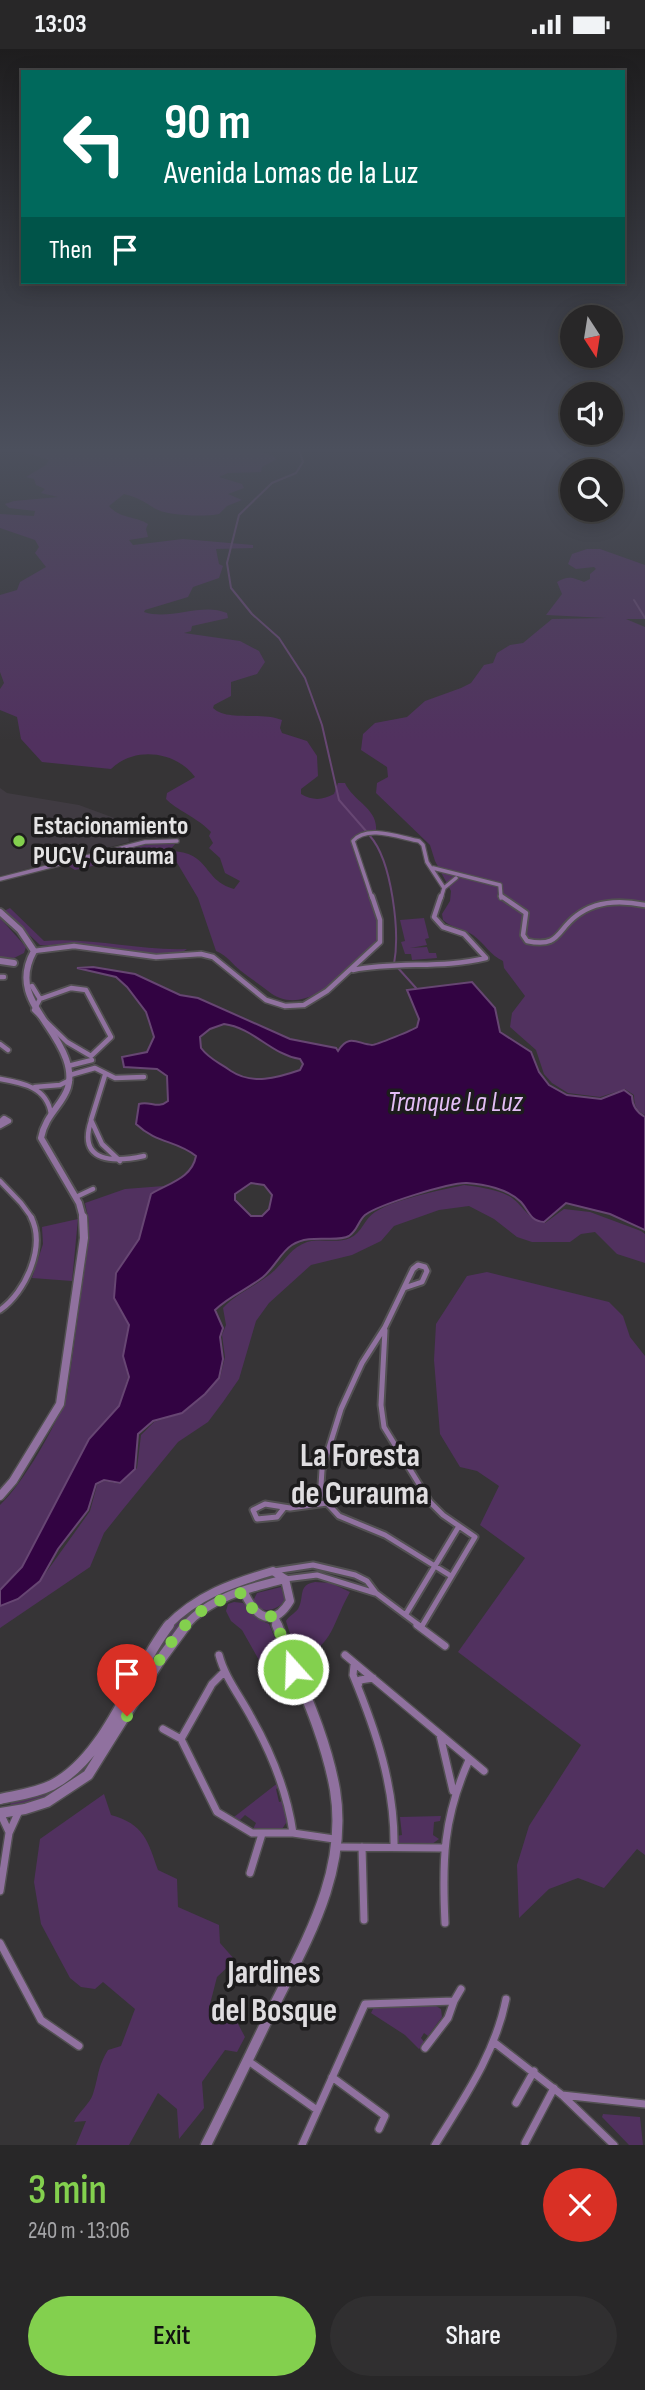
<!DOCTYPE html>
<html lang="en">
<head>
<meta charset="utf-8">
<style>
  body { margin:0; font-family:"Sofia Sans Condensed",sans-serif; background:#302f30; color:#f1f3f6; height:100vh; display:flex; flex-direction:column; font-size:26px; white-space:nowrap }
  * { box-sizing:border-box; margin:0 }
  p { font-size:23px; color:#a5a5a8 }
  .icon { flex:none; width:38px; height:38px; fill:none; stroke:currentColor; stroke-width:2; stroke-linecap:round; stroke-linejoin:round }
  .map { position:relative; height:2096px; overflow:hidden }
  .sheet { display:flex; flex-direction:column; background:#282728; flex:1 }
  .sheet>* { flex:none }
  .hud { position:absolute; left:21px; top:21px; width:604px; height:214px; border-radius:0px; box-shadow:0 4px 18px #0003,0 0 0 2px #444445; background:#00695c; color:#fff; overflow:hidden }
  .needle { width:46px; rotate:168deg }
  .buttons { position:absolute; left:560px; top:256px; display:grid; gap:14px }
  .buttons a { display:grid; place-items:center; width:63px; height:63px; border-radius:50%; background:#282728; box-shadow:0 4px 18px #0003,0 0 0 2px #444445; font-size:35px }
  .pin { position:absolute; display:grid; place-items:center; width:60px; height:60px; color:#fff; margin:-72px -30px; border-radius:50% 50% 50% 0; rotate:-45deg; box-shadow:0 0 7px #0007 }
  .pin .icon { rotate:45deg }
  .me { position:absolute; width:77px; margin:-38px; rotate:340deg; stroke-linejoin:round; filter:drop-shadow(0 0 5px #0008) }
  .turn { display:flex; align-items:center; gap:24px; height:147px; padding:0 28px; font-size:32px }
  .turn .icon { width:91px; height:91px; stroke-width:2.5 }
  .turn b { display:block; font-size:49px; line-height:60px }
  .then { display:flex; align-items:center; height:66px; padding:0 28px; background:#0003; gap:14px; font-size:26px }
  .round { display:grid; place-items:center; flex:none; width:74px; height:74px; border-radius:37px; background:#302f30 }
  .summary { display:flex; align-items:center; justify-content:space-between; height:119px; padding:0 28px }
  h1 { font-size:42px; font-weight:600; line-height:52px; color:#83d04e }
  .button { display:flex; gap:14px; margin-top:auto; padding:14px 28px }
  .button a { flex:1; height:80px; border-radius:42px; background:#83d04e; color:#111; font-size:28px; font-weight:600; line-height:80px; text-align:center }
  .button a+a { background:#302f30; color:#f1f3f6 }
  .status { display:flex; justify-content:space-between; align-items:center; height:49px; padding:0 35px; background:#282728; direction:ltr }
  .status svg { height:19px; fill:currentColor }
  .map>svg:first-child { display:block }
  .built { fill:#403b42 }
  .green { fill:#51315f }
  .water { fill:#320342; stroke:#674673; stroke-width:2; fill-rule:evenodd }
  .lines { fill:none; stroke-linecap:round; stroke-linejoin:round }
  .stream { stroke:#674673; stroke-width:2 }
  .minor-far3-casing { stroke:#525052; stroke-width:6 }
  .minor-far2-casing { stroke:#525052; stroke-width:8 }
  .minor-far1-casing { stroke:#525052; stroke-width:9 }
  .minor-casing { stroke:#525052; stroke-width:10 }
  .tertiary-far2-casing { stroke:#525052; stroke-width:10 }
  .tertiary-far1-casing { stroke:#525052; stroke-width:11 }
  .tertiary-casing { stroke:#525052; stroke-width:13 }
  .minor-far3 { stroke:#90719f; stroke-width:3.5 }
  .minor-far2 { stroke:#90719f; stroke-width:4.5 }
  .minor-far1 { stroke:#90719f; stroke-width:5 }
  .minor { stroke:#90719f; stroke-width:7 }
  .tertiary-far2 { stroke:#90719f; stroke-width:6 }
  .tertiary-far1 { stroke:#90719f; stroke-width:8 }
  .tertiary { stroke:#90719f; stroke-width:10 }
  .route { stroke:#83d04e; stroke-width:12; stroke-dasharray:0 21.6 }
  .poi-dot { fill:#83d04e; stroke:#1d1c1d; stroke-width:2.5 }
  .labels { text-anchor:middle; dominant-baseline:central; stroke-width:7; stroke-linejoin:round; paint-order:stroke }
  .poi-label { font-size:26px; font-weight:bold; fill:#e4e3e4; stroke:#1d1c1d; text-anchor:start }
  .water-label { font-size:28px; font-style:italic; fill:#e3bdf5; stroke:#1d1c1d }
  .near-neighbourhood-label { font-size:33px; font-weight:bold; fill:#dfdde0; stroke:#1d1c1d }
</style>
</head>
<body>
<div class="status"><b>13:03</b><svg viewBox="0 0 49 12"><path d="M0 12V9h3v3zM5 12V6h3v6zM10 12V3h3v9zM15 12V0h3v12zM26 1h20v11H26zM47 4h2v5h-2z"/></svg></div>
<div class="map">
<svg width="645" height="2096" viewBox="0 0 645 2096">
  <rect width="100%" height="100%" fill="#363436"/>
  <!-- built -->
  <path class="built" d="M0 739 7 744 79 756 125 773 129 793 0 827Z"/>
  <!-- green -->
  <path class="green" d="M28 398H248L274 407 277 410 262 418 261 423 228 424 219 428 242 435 244 439 228 445 242 451 227 457 219 465C204 468 166 467 154 459 143 452 137 448 124 445L109 457C120 470 136 467 148 475L146 480 148 488 129 491 133 496 183 490 253 496V499L216 500 219 515 223 517 219 529 193 538 188 548 145 561 144 563C171 572 201 553 227 564L228 569 192 577 191 582 184 584 240 592 259 602 265 613 257 625 231 633V647L214 656 213 659C228 673 261 662 282 671L280 679 282 684 307 692 317 707 318 727 301 740V745C313 752 323 751 334 745L338 734H345C353 752 378 760 376 781L354 790 379 870 380 890C355 914 307 974 268 942 259 935 250 929 241 922 232 915 228 907 216 902L198 849 170 802C211 803 202 831 234 840L240 832 225 824 220 809 209 799 213 794 209 787 211 783C198 769 175 760 166 750L167 744 195 728C176 702 134 697 111 720L42 713 21 690 17 668 0 661V640L4 634 0 623V546L17 541 20 533 46 518 35 504 39 498 35 491 0 479V465L34 467 35 462 9 459 5 455 14 452 58 448 41 444 45 440 36 436 34 430 26 428 46 416 49 411 26 404Z
    M587 500H600L645 516V570H626L645 578V1066C636 1062 634 1055 634 1046L625 1040 600 1048 568 1044 552 1034 544 1025 536 1001 510 978 512 964 525 947 504 919 503 912C490 906 485 895 473 886 464 880 453 880 443 871L442 865 450 852 451 842 435 812 430 796 376 744 377 734 388 728 387 718 361 701 363 685 375 674 407 668 425 652 461 639 471 634 484 616 493 614 497 604 510 596 523 594 552 570 606 569 546 566 562 545 557 533C569 526 573 529 584 533L590 530V525L596 520 594 518 576 520 568 515 572 505Z
    M153 794H176L169 802 150 804 75 821 65 815Z
    M10 859 44 892C92 888 139 902 187 900 166 917 100 897 73 895 62 894 51 897 40 896L4 862Z
    M0 869 26 898 24 904 14 909 0 908Z
    M424 869 429 889 425 890 427 896 410 899 427 898 429 904H436L437 909 412 911 411 905H405L401 893 405 892 400 871Z
    M464 1136C479 1138 495 1140 509 1147 523 1155 528 1172 545 1174L564 1160 590 1163 641 1182 645 1185V1214L617 1205 595 1183 581 1185 570 1193H532L517 1188 494 1170 469 1157 439 1161 394 1177 381 1192 352 1206 311 1216 269 1254 256 1272 239 1330 223 1353 208 1373 178 1393 124 1459 104 1484 90 1518 0 1579V1557L18 1550 40 1532 90 1462 97 1436 104 1432 120 1435 137 1419 141 1386 154 1373 183 1364 220 1329 225 1308 222 1286 226 1276 223 1259C237 1243 259 1236 275 1221 287 1209 291 1199 307 1193 321 1189 337 1195 350 1189 362 1184 364 1170 375 1163 398 1149 438 1142 464 1136Z
    M164 1137 151 1145 139 1190 115 1224 114 1249 129 1276 123 1307 128 1328 119 1357 89 1390 22 1518 0 1541V1456C23 1435 57 1375 67 1346L89 1189V1172L85 1154 125 1140Z
    M78 1170 72 1232 32 1229 43 1195 42 1178Z
    M487 1223 609 1253 623 1267 630 1288 645 1307V1806L637 1800 604 1839 578 1829 549 1840 519 1869 517 1816 529 1777 581 1696 458 1603 525 1509 480 1476 499 1437 477 1422 460 1418 440 1385 434 1311 436 1275 467 1227Z
    M315 1533 331 1534 350 1543C333 1572 334 1597 298 1611L286 1572C289 1567 294 1565 298 1560 305 1548 297 1536 315 1533Z
    M281 1538 286 1550C280 1559 268 1564 258 1559L253 1552 257 1544Z
    M230 1543C213 1552 197 1559 184 1572 172 1584 165 1599 156 1612 121 1669 87 1754 10 1757L11 1753 38 1747 69 1730 180 1568 210 1549Z
    M234 1553 243 1554 256 1569 269 1575 286 1616 268 1627 242 1581 231 1572 226 1562 228 1555Z
    M279 1733 281 1737 276 1740 279 1753 286 1751 288 1771 282 1780H253L256 1774 245 1766 240 1771 234 1768Z
    M104 1745 111 1766C144 1775 148 1792 158 1821L177 1830 178 1858 219 1876 220 1894 235 1911 217 1928 209 1959 242 1953 237 1973 245 1988 237 2003 225 2001 202 2033 204 2059 179 2090 177 2060 158 2044 129 2096H76L86 2072 74 2073C79 2062 90 2055 93 2045 99 2027 97 2019 108 2001L121 1997 135 1960 103 1933 95 1940 81 1938 70 1929 41 1875 34 1833 40 1790Z
    M441 1767 440 1772 434 1773 433 1786 439 1790 432 1795 399 1794 396 1791V1787L402 1786 400 1768Z
    M436 1957 441 1960 442 1968 428 1987 424 1984 421 1989 425 1994 419 2000 405 1986 371 1964 374 1958Z
    M603 2065 640 2068 643 2096H629L602 2068Z"/>
  <!-- water -->
  <path class="water" d="M93 918 135 925 180 946 198 949 290 990 336 999 338 1002C349 984 358 995 372 996 376 996 413 981 417 978L419 970 407 941 472 933 495 959 500 983 531 1003 539 1023 549 1036 567 1046 601 1050 624 1041 632 1047C632 1057 636 1063 645 1068V1181L610 1165 566 1154 544 1173C530 1172 529 1162 521 1153 508 1140 484 1135 467 1134 450 1133 378 1156 365 1166 358 1172 358 1181 349 1187 336 1194 310 1184 292 1196 281 1203 274 1219 263 1228 248 1240 229 1247 215 1261L223 1279 220 1288 223 1310 219 1329 205 1345 182 1364 153 1372 138 1385 135 1420 120 1434 104 1431 96 1435 88 1461 58 1500 40 1532 18 1550 0 1557V1541L22 1518 89 1390 119 1357 129 1328 123 1307 129 1276 114 1249 116 1224 139 1190 151 1145C169 1134 192 1129 196 1107 176 1091 157 1095 136 1075L139 1055C150 1051 157 1061 168 1052L167 1027 157 1020 124 1018 122 1008 147 1003 154 988 149 972 146 963 127 938 116 928 77 919ZM224 975C254 979 270 1005 300 1010L303 1015 300 1021C277 1029 252 1036 231 1022 219 1013 210 1011 201 999L200 988 210 980ZM251 1134 264 1136 272 1146 269 1160 262 1167H251L235 1151V1145Z"/>
  <g class="lines">
    <!-- stream -->
    <path class="stream" d="M298 398 303 413 296 424 272 434 239 466 227 514 231 539 252 565 279 589 305 629 322 676 339 751 366 782
      M631 398 645 409
      M634 551 645 569
      M370 787C392 812 400 883 394 915
      M398 919 416 939"/>
    <!-- minor-far3 casing -->
    <g class="minor-far3-casing">
      <path id="minor-far3" d="M433 819 500 836 501 849
        M0 830 145 793 177 792
        M372 849 353 792C367 775 401 789 419 792L423 796 427 813 444 839
        M441 849 444 839 456 829"/>
    </g>
    <!-- minor-far2 casing -->
    <g class="minor-far2-casing">
      <path id="minor-far2" d="M501 847 526 864 523 886 527 892C560 899 556 882 576 867 596 851 621 851 645 856
        M34 902 74 897 156 908 201 905 213 908 266 951 285 957 304 956 327 942 380 893V871L372 847
        M353 921C397 912 442 920 486 909L464 885 443 878 434 868 441 847
        M0 928H4
        M32 937 40 950
        M71 939 86 941 111 988 91 1007 67 993 34 961 40 950Z
        M0 995 8 1001
        M68 1017 92 1011
        M95 1019 115 1029 144 1028
        M70 1026 95 1019
        M105 1026 91 1071 102 1095 120 1112
        M0 1030C23 1034 47 1038 51 1065
        M35 1038 60 1036 70 1031
        M91 1072C77 1115 116 1113 144 1107
        M0 1073 4 1069 9 1072 0 1077
        M0 1132 21 1154 32 1169
        M76 1148 93 1140"/>
    </g>
    <!-- minor-far1 casing -->
    <g class="minor-far1-casing">
      <path id="minor-far1" d="M404 1239 422 1233 427 1222 425 1218 418 1216 413 1220 385 1278 362 1314 341 1360 322 1421 321 1436 327 1454 339 1467 385 1486 451 1527
        M0 1261C26 1243 46 1197 31 1168
        M385 1281 381 1356 384 1378 430 1453 443 1466 475 1488 422 1577
        M284 1459 277 1468 257 1470 253 1461 265 1455 290 1459 327 1454
        M274 1522 313 1516 355 1526 367 1532 376 1544 420 1577
        M285 1530 317 1526 375 1544
        M406 1565 459 1477"/>
    </g>
    <!-- minor casing -->
    <g class="minor-casing">
      <path id="minor" d="M417 1576 445 1597
        M219 1606C225 1629 240 1647 251 1668 272 1705 287 1742 293 1784
        M345 1606 484 1722
        M354 1616 353 1626C376 1682 395 1737 394 1798
        M223 1624 212 1635 181 1690 217 1763 252 1784H293L334 1790
        M358 1637 360 1631 373 1629
        M163 1680 181 1690
        M440 1686 453 1742
        M1 1766 9 1783
        M338 1798 442 1799
        M362 1798 364 1871
        M250 1824 262 1785
        M0 1842 9 1784 19 1762
        M445 1874C442 1812 443 1769 469 1711
        M0 1894 41 1971 79 1997
        M454 1952 461 1940
        M495 1994 562 2046 614 2096
        M247 2011 317 2061
        M332 2028 385 2067 379 2080
        M562 2046 645 2055
        M516 2054 534 2022
        M525 2094 554 2039
        M302 2096 365 1955 454 1952 448 1969 425 1999
        M435 2096C464 2049 495 2005 506 1950"/>
    </g>
    <!-- tertiary-far2 casing -->
    <g class="tertiary-far2-casing">
      <path id="tertiary-far2" d="M0 863 20 881 34 902C9 947 52 970 66 1010 80 1050 47 1056 41 1089L79 1154 83 1169
        M0 912 14 914"/>
    </g>
    <!-- tertiary-far1 casing -->
    <g class="tertiary-far1-casing">
      <path id="tertiary-far1" d="M0 1447 13 1432 60 1355 84 1189 83 1168
        M244 1543C255 1568 273 1580 290 1552L285 1530
        M274 1567 278 1577
        M167 1577C197 1546 232 1534 273 1522L285 1530
        M185 1577C210 1548 249 1539 285 1530"/>
    </g>
    <!-- tertiary casing -->
    <g class="tertiary-casing">
      <path id="tertiary" d="M0 1750C18 1746 36 1744 52 1736 107 1708 132 1623 169 1576
        M0 1764 25 1760 47 1753 88 1726 158 1614 186 1576
        M206 2096C229 2050 251 2004 274 1957 308 1889 348 1821 335 1741 325 1684 298 1630 277 1576"/>
    </g>
    <!-- minor-far3 -->
    <use href="#minor-far3" class="minor-far3"/>
    <!-- minor-far2 -->
    <use href="#minor-far2" class="minor-far2"/>
    <!-- minor-far1 -->
    <use href="#minor-far1" class="minor-far1"/>
    <!-- minor -->
    <use href="#minor" class="minor"/>
    <!-- tertiary-far2 -->
    <use href="#tertiary-far2" class="tertiary-far2"/>
    <!-- tertiary-far1 -->
    <use href="#tertiary-far1" class="tertiary-far1"/>
    <!-- tertiary -->
    <use href="#tertiary" class="tertiary"/>
  </g>
  <!-- sky -->
  <linearGradient id="sky" x2="0" y2="1"><stop stop-color="#1e1d1e"/><stop offset="0.58" stop-color="#4c505d"/><stop offset="1" stop-color="#4c505d" stop-opacity="0"/></linearGradient>
  <rect width="645" height="692" fill="url(#sky)"/>
  <g class="lines">
    <!-- route -->
    <path class="route" d="M127 1667C149 1631 169 1584 204 1560 216 1552 230 1548 244 1543 249 1558 256 1569 274 1567L293 1620"/>
  </g>
  <!-- markers -->
  <circle class="poi-dot" cx="19" cy="792" r="7"/>
  <g class="labels">
    <!-- poi labels -->
    <g class="poi-label">
      <text x="33" y="777">Estacionamiento<tspan x="33" dy="30">PUCV, Curauma</tspan></text>
    </g>
    <!-- water labels -->
    <g class="water-label">
      <text x="455" y="1053">Tranque La Luz</text>
    </g>
    <!-- near-neighbourhood labels -->
    <g class="near-neighbourhood-label">
      <text x="360" y="1407">La Foresta<tspan x="360" dy="38">de Curauma</tspan></text>
      <text x="274" y="1924">Jardines<tspan x="274" dy="38">del Bosque</tspan></text>
    </g>
  </g>
</svg>
<div class="buttons">
<a><svg class="needle" viewBox="-14 -14 28 28"><path d="M0-13l5 13h-10z" fill="#e53935"/><path d="M0 13l5-13h-10z" fill="#a5a5a8"/></svg></a>
<a><svg class="icon" aria-label="sound" viewBox="0 0 24 24"><path d="M4 9h4l5-4v14l-5-4H4zM17 9q2 3 0 6"/></svg></a>
<a><svg class="icon" aria-label="search" viewBox="0 0 24 24"><circle cx="10" cy="10" r="6"/><path d="M15 15l6 6"/></svg></a>
</div>
<div class="pin" style="left:127px;top:1667px;background:#d93025"><svg class="icon" aria-label="arrive" viewBox="0 0 24 24"><path d="M6 21V4h12l-3 4 3 4H6"/></svg></div>
<svg class="me" style="left:293px;top:1620px" viewBox="-20 -20 40 40"><circle r="17" fill="#83d04e" stroke="#fff" stroke-width="3"/><path d="M0-11L8 9 0 5-8 9z" fill="#fff"/></svg>
<div class="hud">
<div class="turn"><svg class="icon" aria-label="left" viewBox="0 0 24 24"><path d="M17 20v-9H6M10 6l-5 5 5 5"/></svg><div><b>90 m</b>Avenida Lomas de la Luz</div></div>
<div class="then">Then<svg class="icon" aria-label="arrive" viewBox="0 0 24 24"><path d="M6 21V4h12l-3 4 3 4H6"/></svg></div>
</div>
</div>
<section class="sheet">
<div class="summary"><div><h1>3 min</h1><p>240 m · 13:06</p></div><a class="round" style="background:#d93025;color:#fff"><svg class="icon" aria-label="close" viewBox="0 0 24 24"><path d="M6 6l12 12M18 6L6 18"/></svg></a></div>
<div class="button"><a>Exit</a><a>Share</a></div>
</section>
</body>
</html>
